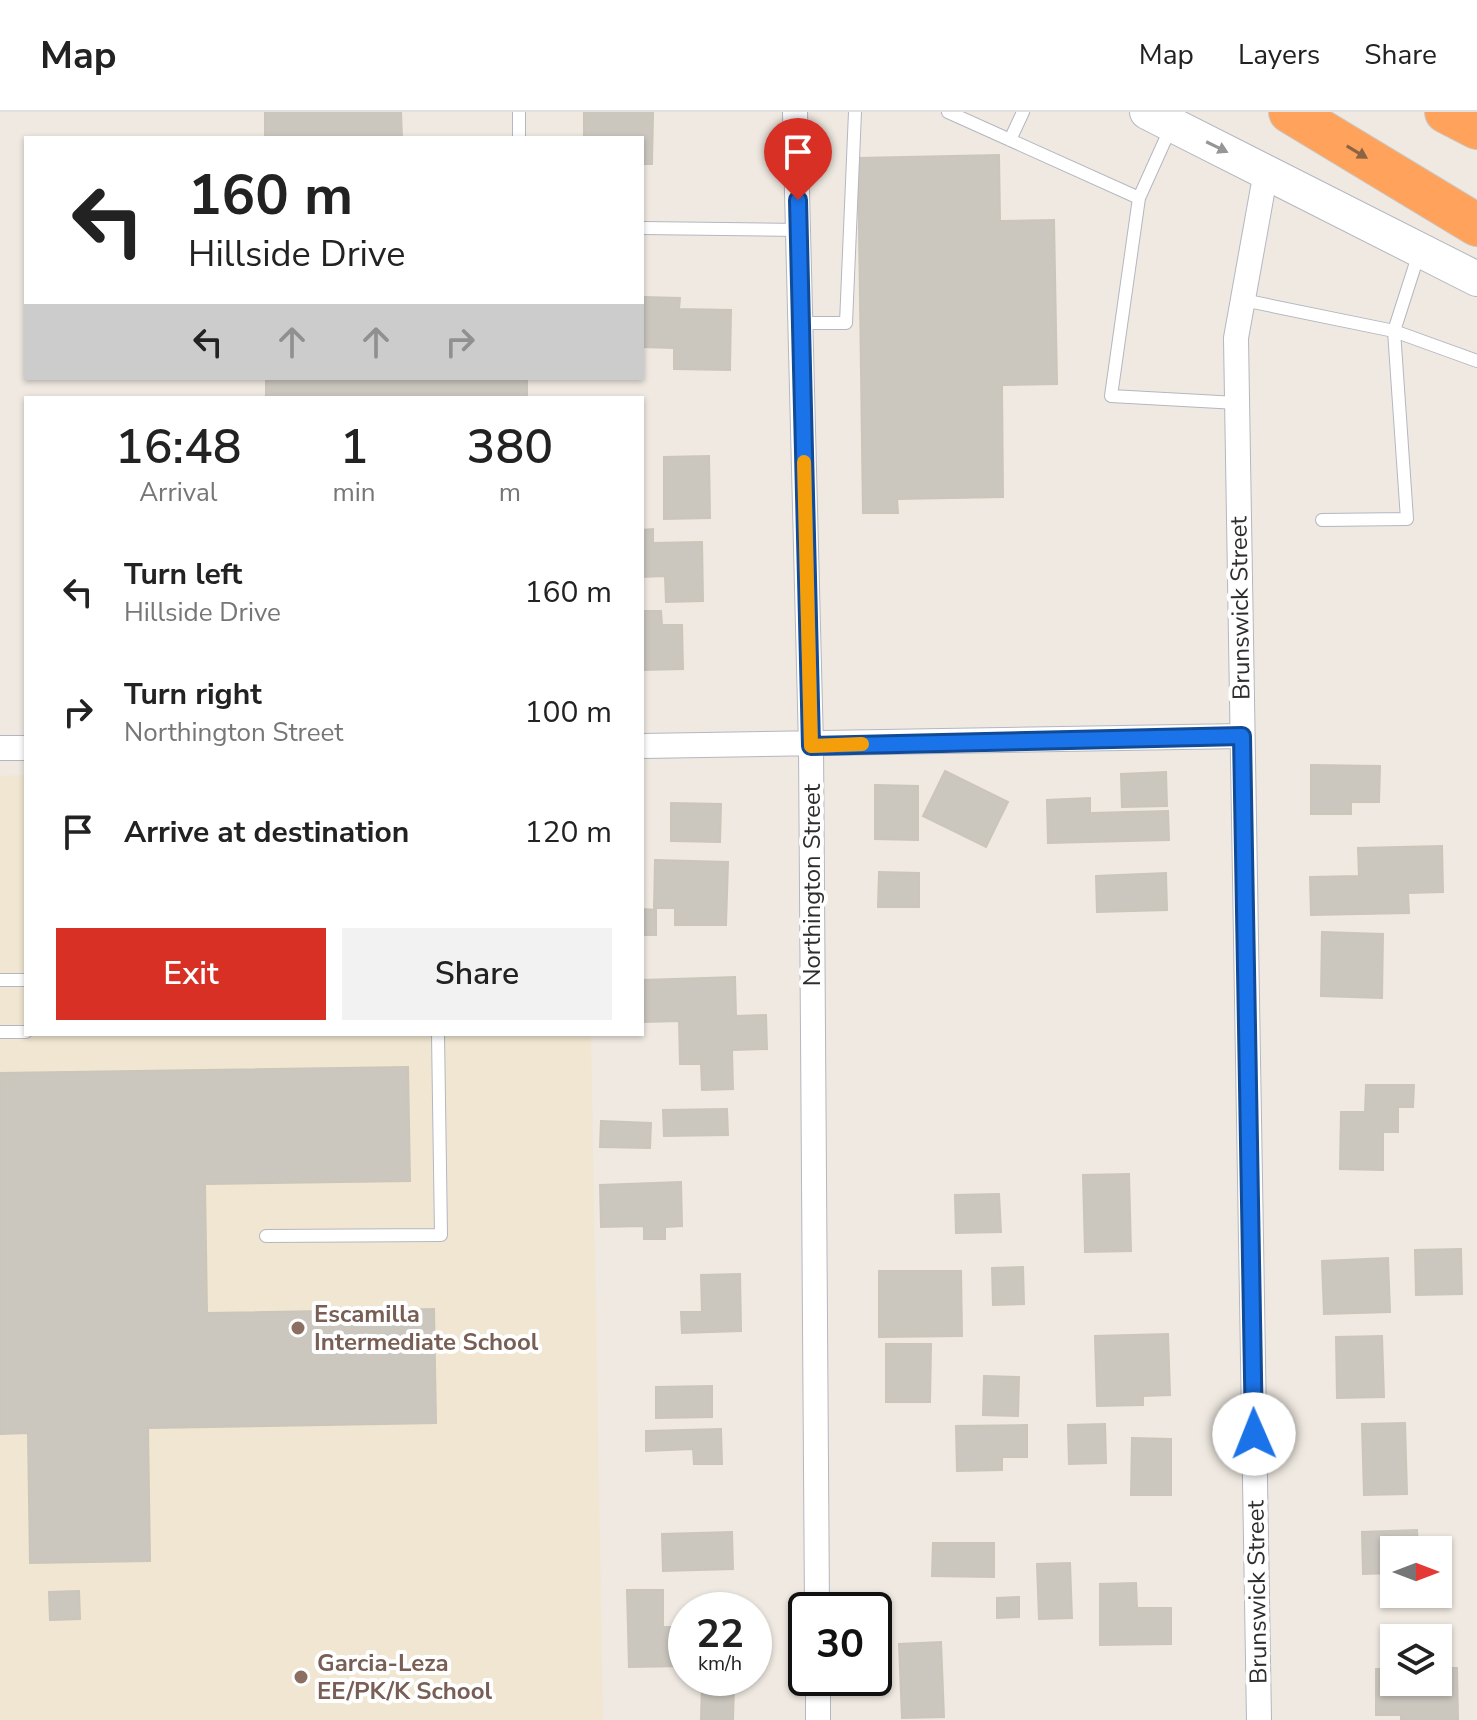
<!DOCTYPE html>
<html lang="en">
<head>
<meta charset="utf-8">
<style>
  body { margin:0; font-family:"Nunito Sans",sans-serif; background:#f2f2f2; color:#222; height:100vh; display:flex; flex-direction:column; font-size:30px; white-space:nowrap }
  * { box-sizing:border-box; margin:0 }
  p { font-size:26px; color:#767676 }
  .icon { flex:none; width:44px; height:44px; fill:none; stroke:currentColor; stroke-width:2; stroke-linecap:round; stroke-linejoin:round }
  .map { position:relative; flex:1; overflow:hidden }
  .details { position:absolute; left:24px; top:284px; width:620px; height:640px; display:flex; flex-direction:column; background:#fff; border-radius:0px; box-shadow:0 2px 6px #0004 }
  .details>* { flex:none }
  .hud { position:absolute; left:24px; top:24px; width:620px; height:244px; border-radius:0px; box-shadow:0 2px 6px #0004; background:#fff; color:#222; overflow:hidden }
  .needle { width:52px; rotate:90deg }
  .controls { position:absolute; left:1380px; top:1424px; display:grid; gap:16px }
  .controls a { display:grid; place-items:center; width:72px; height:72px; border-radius:0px; background:#fff; box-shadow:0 2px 6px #0004; font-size:40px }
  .speed { position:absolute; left:668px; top:1480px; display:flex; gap:16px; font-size:40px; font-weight:700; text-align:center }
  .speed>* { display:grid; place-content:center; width:104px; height:104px; border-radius:50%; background:#fff; box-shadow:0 2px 6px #0004; line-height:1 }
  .speed small { font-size:20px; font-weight:400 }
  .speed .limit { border:4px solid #111; border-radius:12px; background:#fff; color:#111 }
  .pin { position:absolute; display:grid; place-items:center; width:68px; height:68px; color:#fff; margin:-82px -34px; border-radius:50% 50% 50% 0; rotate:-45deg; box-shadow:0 0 8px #0007 }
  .pin .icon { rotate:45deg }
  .me { position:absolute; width:88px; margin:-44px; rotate:359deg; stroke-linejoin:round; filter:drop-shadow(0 0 6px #0008) }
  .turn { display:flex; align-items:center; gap:28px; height:168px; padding:0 32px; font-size:36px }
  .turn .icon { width:104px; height:104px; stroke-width:2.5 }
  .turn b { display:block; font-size:56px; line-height:68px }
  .lanes { display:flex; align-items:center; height:76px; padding:0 32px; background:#0003; justify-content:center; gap:40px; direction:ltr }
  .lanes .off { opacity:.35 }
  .eta { display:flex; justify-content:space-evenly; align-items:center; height:136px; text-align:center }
  .eta b { font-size:48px; font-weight:600; line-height:56px }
  .primary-button { display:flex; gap:16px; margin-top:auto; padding:16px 32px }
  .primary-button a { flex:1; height:92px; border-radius:0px; background:#d93025; color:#fff; font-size:32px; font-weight:600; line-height:92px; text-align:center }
  .primary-button a+a { background:#f2f2f2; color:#222 }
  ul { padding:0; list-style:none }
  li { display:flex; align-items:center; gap:24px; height:120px; padding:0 32px }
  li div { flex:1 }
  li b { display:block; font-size:30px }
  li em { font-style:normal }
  header { display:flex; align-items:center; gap:48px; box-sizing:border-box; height:112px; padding:0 40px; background:#fff; border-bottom:2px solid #e0e0e0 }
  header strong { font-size:38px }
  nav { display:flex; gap:44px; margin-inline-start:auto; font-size:28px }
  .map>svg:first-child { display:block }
  .education { fill:#f0e6d1 }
  .building { fill:#cbc7bf; stroke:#cbc5ba; stroke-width:2 }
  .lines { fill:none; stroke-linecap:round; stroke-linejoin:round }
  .service-casing { stroke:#b4b7c1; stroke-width:14 }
  .minor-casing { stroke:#b4b7c1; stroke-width:26 }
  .secondary-casing { stroke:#b4b7c1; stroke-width:36 }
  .motorway-casing { stroke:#c9c9c9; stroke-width:44 }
  .service { stroke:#fff; stroke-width:12 }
  .minor { stroke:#fff; stroke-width:24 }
  .secondary { stroke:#fff; stroke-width:34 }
  .motorway { stroke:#ffa35c; stroke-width:42 }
  .oneway { fill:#969696 }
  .oneway2 { fill:#8c6343 }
  .route-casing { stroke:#114b97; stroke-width:20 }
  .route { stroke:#1a73e8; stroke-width:14 }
  .slow { stroke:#f59e0b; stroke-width:14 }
  .education-dot { fill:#8d6e63; stroke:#fff; stroke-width:3 }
  .labels { text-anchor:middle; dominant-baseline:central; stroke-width:8; stroke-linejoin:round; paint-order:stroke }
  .street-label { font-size:24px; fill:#2e2e2e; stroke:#fff }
  .education-label { font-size:24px; font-weight:bold; fill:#785e54; stroke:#fff; text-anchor:start }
</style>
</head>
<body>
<header>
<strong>Map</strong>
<nav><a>Map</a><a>Layers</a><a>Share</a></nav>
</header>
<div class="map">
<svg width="1477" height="1608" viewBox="0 0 1477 1608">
  <rect width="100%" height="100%" fill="#efe9e1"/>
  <!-- education -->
  <path class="education" d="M26 663V922H591L603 1608H0V664Z"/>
  <!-- building -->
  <path class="building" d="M265 0H401L402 26H265Z
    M584 0H653L652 52H642V26H584Z
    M999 43 1000 109 1054 108 1057 272 1002 273 1003 385 897 387 898 401H863L858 46Z
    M643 185 680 186 679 197 731 198 730 258 674 257V236L642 235Z
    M266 266H527V286H266Z
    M709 344 710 406 664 407V345Z
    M653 417V431L702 430 703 489 666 490 665 464 642 465V418Z
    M642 499H661L662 513H682L683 557 642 558Z
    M1311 653 1380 654 1379 690H1351V702H1311Z
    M945 659 1008 690 986 735 923 704Z
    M1166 660 1167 694 1122 695 1121 662Z
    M875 673 918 674V728L875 727Z
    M1090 686V701L1168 699 1169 728 1048 731 1047 688Z
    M671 691 721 692 720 730 671 729Z
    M1442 734 1443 780 1408 781 1409 801 1311 803 1310 765 1359 764 1358 736Z
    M655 748 728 750 726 813H675V796H654Z
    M879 760 919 761V795H878Z
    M1166 761 1167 798 1097 800 1096 764Z
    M642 797 656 798V823H642Z
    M1322 820 1383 822 1382 886 1321 884Z
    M735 865 736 904 766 903 767 937 732 938 733 977 702 978 701 952H680L679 909 644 910 643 868Z
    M408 955 410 1069 205 1072 207 1201 434 1197 436 1311 148 1316 150 1449 30 1451 28 1321 0 1322V961Z
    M1366 973H1414L1413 995H1398V1020H1383V1058L1340 1057 1341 1000H1365Z
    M727 997 728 1023 664 1024 663 998Z
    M601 1009 651 1011 650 1036 600 1035Z
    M1129 1062 1131 1139 1085 1140 1083 1063Z
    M681 1070 682 1114 665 1115V1127H644V1114L601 1115 600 1073Z
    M999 1082 1001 1120 956 1121 955 1083Z
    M1461 1137 1462 1182 1416 1183 1415 1138Z
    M1388 1146 1390 1200 1324 1202 1322 1149Z
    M1023 1155 1024 1192 993 1193 992 1156Z
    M879 1159H961L962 1224 879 1225Z
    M740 1162 741 1219 682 1221 681 1200H702L701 1163Z
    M1168 1222 1170 1283 1143 1284V1293L1097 1294 1095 1224Z
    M1382 1224 1384 1285 1337 1286 1336 1225Z
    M886 1232H931L930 1290H886Z
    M984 1264 1019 1265 1018 1304 983 1303Z
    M712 1274V1305L656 1306V1275Z
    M1405 1311 1407 1382 1364 1383 1362 1312Z
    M1105 1312 1106 1351 1069 1352 1068 1313Z
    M1027 1313V1345H1002V1358L957 1359 956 1314Z
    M721 1317 722 1352H694L693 1337 646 1339V1319Z
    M1132 1326 1171 1327V1383H1131Z
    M1417 1418 1418 1438H1394V1461L1363 1462 1362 1420Z
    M732 1420 733 1457 663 1459 662 1422Z
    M933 1431H994V1465L932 1464Z
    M1070 1451 1072 1506 1039 1507 1037 1452Z
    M1136 1471 1137 1496H1171V1532L1100 1533V1472Z
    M627 1478H663V1515H686V1554L629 1555Z
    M79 1479 80 1507 50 1508 49 1480Z
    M1019 1485V1505L997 1506V1486Z
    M740 1493V1498H694V1495Z
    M941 1530 944 1605 902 1606 899 1532Z
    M1438 1556H1457L1458 1608H1401V1603H1376V1557H1394V1570H1438Z
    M702 1571 734 1572 733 1608H701Z"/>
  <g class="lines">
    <!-- service casing -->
    <g class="service-casing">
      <path id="service" d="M519 0V26
        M948 0 1139 86 1111 284 1237 291
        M1010 28 1023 0
        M1139 86 1171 15
        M642 116 798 118
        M1243 188 1394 219 1477 249
        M801 211H846L855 0
        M1322 408 1407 407 1394 219 1419 141
        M0 868H26
        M0 920H26
        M266 1124 441 1123 438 922"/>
    </g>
    <!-- minor casing -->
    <g class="minor-casing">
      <path id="minor" d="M795 0 811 634 817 1498
        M642 634 1242 624
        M0 636H26
        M818 1566V1608
        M1259 1608 1236 226 1266 59"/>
    </g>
    <!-- secondary casing -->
    <g class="secondary-casing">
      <path id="secondary" d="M1147 0 1477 167"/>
    </g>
    <!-- motorway casing -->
    <g class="motorway-casing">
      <path id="motorway" d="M1290 0 1477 113
        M1446 0 1477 16"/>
    </g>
    <!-- service -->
    <use href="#service" class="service"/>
    <!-- minor -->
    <use href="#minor" class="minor"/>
    <!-- secondary -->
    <use href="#secondary" class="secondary"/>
    <!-- motorway -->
    <use href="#motorway" class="motorway"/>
  </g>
  <!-- one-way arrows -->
  <defs><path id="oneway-solid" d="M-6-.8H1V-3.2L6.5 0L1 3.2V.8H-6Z" transform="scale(2)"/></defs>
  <use class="oneway" href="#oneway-solid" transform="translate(1217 35) rotate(26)"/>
  <use class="oneway2" href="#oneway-solid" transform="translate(1357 40) rotate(31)"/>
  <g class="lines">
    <!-- route casing -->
    <g class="route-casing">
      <path id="route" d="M798 88 811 634 1242 624 1254 1322"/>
    </g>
    <!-- route -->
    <use href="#route" class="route"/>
    <!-- slow -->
    <path class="slow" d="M804 350 811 634 862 632"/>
  </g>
  <!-- markers -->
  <g class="education-dot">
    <circle cx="298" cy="1216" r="8"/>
    <circle cx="301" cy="1565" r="8"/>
  </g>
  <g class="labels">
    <!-- street labels -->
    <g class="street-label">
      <text transform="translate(1240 496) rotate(-91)">Brunswick Street</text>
      <text transform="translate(812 773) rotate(-90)">Northington Street</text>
      <text transform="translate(1257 1480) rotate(-91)">Brunswick Street</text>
    </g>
    <!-- education labels -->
    <g class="education-label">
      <text x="314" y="1202">Escamilla<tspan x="314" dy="28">Intermediate School</tspan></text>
      <text x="317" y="1551">Garcia-Leza<tspan x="317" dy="28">EE/PK/K School</tspan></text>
    </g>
  </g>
</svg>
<div class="controls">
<a><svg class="needle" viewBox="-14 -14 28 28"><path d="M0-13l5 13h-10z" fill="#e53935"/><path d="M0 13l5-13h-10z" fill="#767676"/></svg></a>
<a><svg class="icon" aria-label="layers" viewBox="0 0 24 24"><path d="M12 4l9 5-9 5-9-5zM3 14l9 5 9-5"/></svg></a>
</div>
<div class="speed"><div>22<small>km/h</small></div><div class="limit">30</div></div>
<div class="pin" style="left:798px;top:88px;background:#d93025"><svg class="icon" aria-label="arrive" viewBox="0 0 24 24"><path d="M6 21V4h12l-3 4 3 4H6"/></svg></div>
<svg class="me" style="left:1254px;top:1322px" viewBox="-20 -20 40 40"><circle r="19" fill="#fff"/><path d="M0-13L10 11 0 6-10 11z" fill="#1a73e8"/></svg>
<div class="hud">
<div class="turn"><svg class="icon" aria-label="left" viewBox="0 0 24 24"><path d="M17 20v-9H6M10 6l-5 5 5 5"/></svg><div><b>160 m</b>Hillside Drive</div></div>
<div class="lanes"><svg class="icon" aria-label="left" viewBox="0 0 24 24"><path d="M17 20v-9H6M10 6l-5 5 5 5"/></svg><svg class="icon off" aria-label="ahead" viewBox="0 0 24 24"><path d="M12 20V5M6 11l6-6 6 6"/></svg><svg class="icon off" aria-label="ahead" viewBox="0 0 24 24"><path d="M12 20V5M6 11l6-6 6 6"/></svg><svg class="icon off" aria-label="right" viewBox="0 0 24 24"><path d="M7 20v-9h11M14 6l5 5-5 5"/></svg></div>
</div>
<section class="details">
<div class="eta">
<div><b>16:48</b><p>Arrival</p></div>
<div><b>1</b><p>min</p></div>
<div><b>380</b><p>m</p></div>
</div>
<ul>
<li><svg class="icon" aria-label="left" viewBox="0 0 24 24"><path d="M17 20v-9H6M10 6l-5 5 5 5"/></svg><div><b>Turn left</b><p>Hillside Drive</p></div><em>160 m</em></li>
<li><svg class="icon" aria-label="right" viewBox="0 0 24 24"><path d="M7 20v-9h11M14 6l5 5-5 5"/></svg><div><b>Turn right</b><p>Northington Street</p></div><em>100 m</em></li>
<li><svg class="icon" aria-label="arrive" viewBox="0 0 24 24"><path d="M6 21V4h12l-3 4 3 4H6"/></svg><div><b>Arrive at destination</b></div><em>120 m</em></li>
</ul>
<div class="primary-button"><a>Exit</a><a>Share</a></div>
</section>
</div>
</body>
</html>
